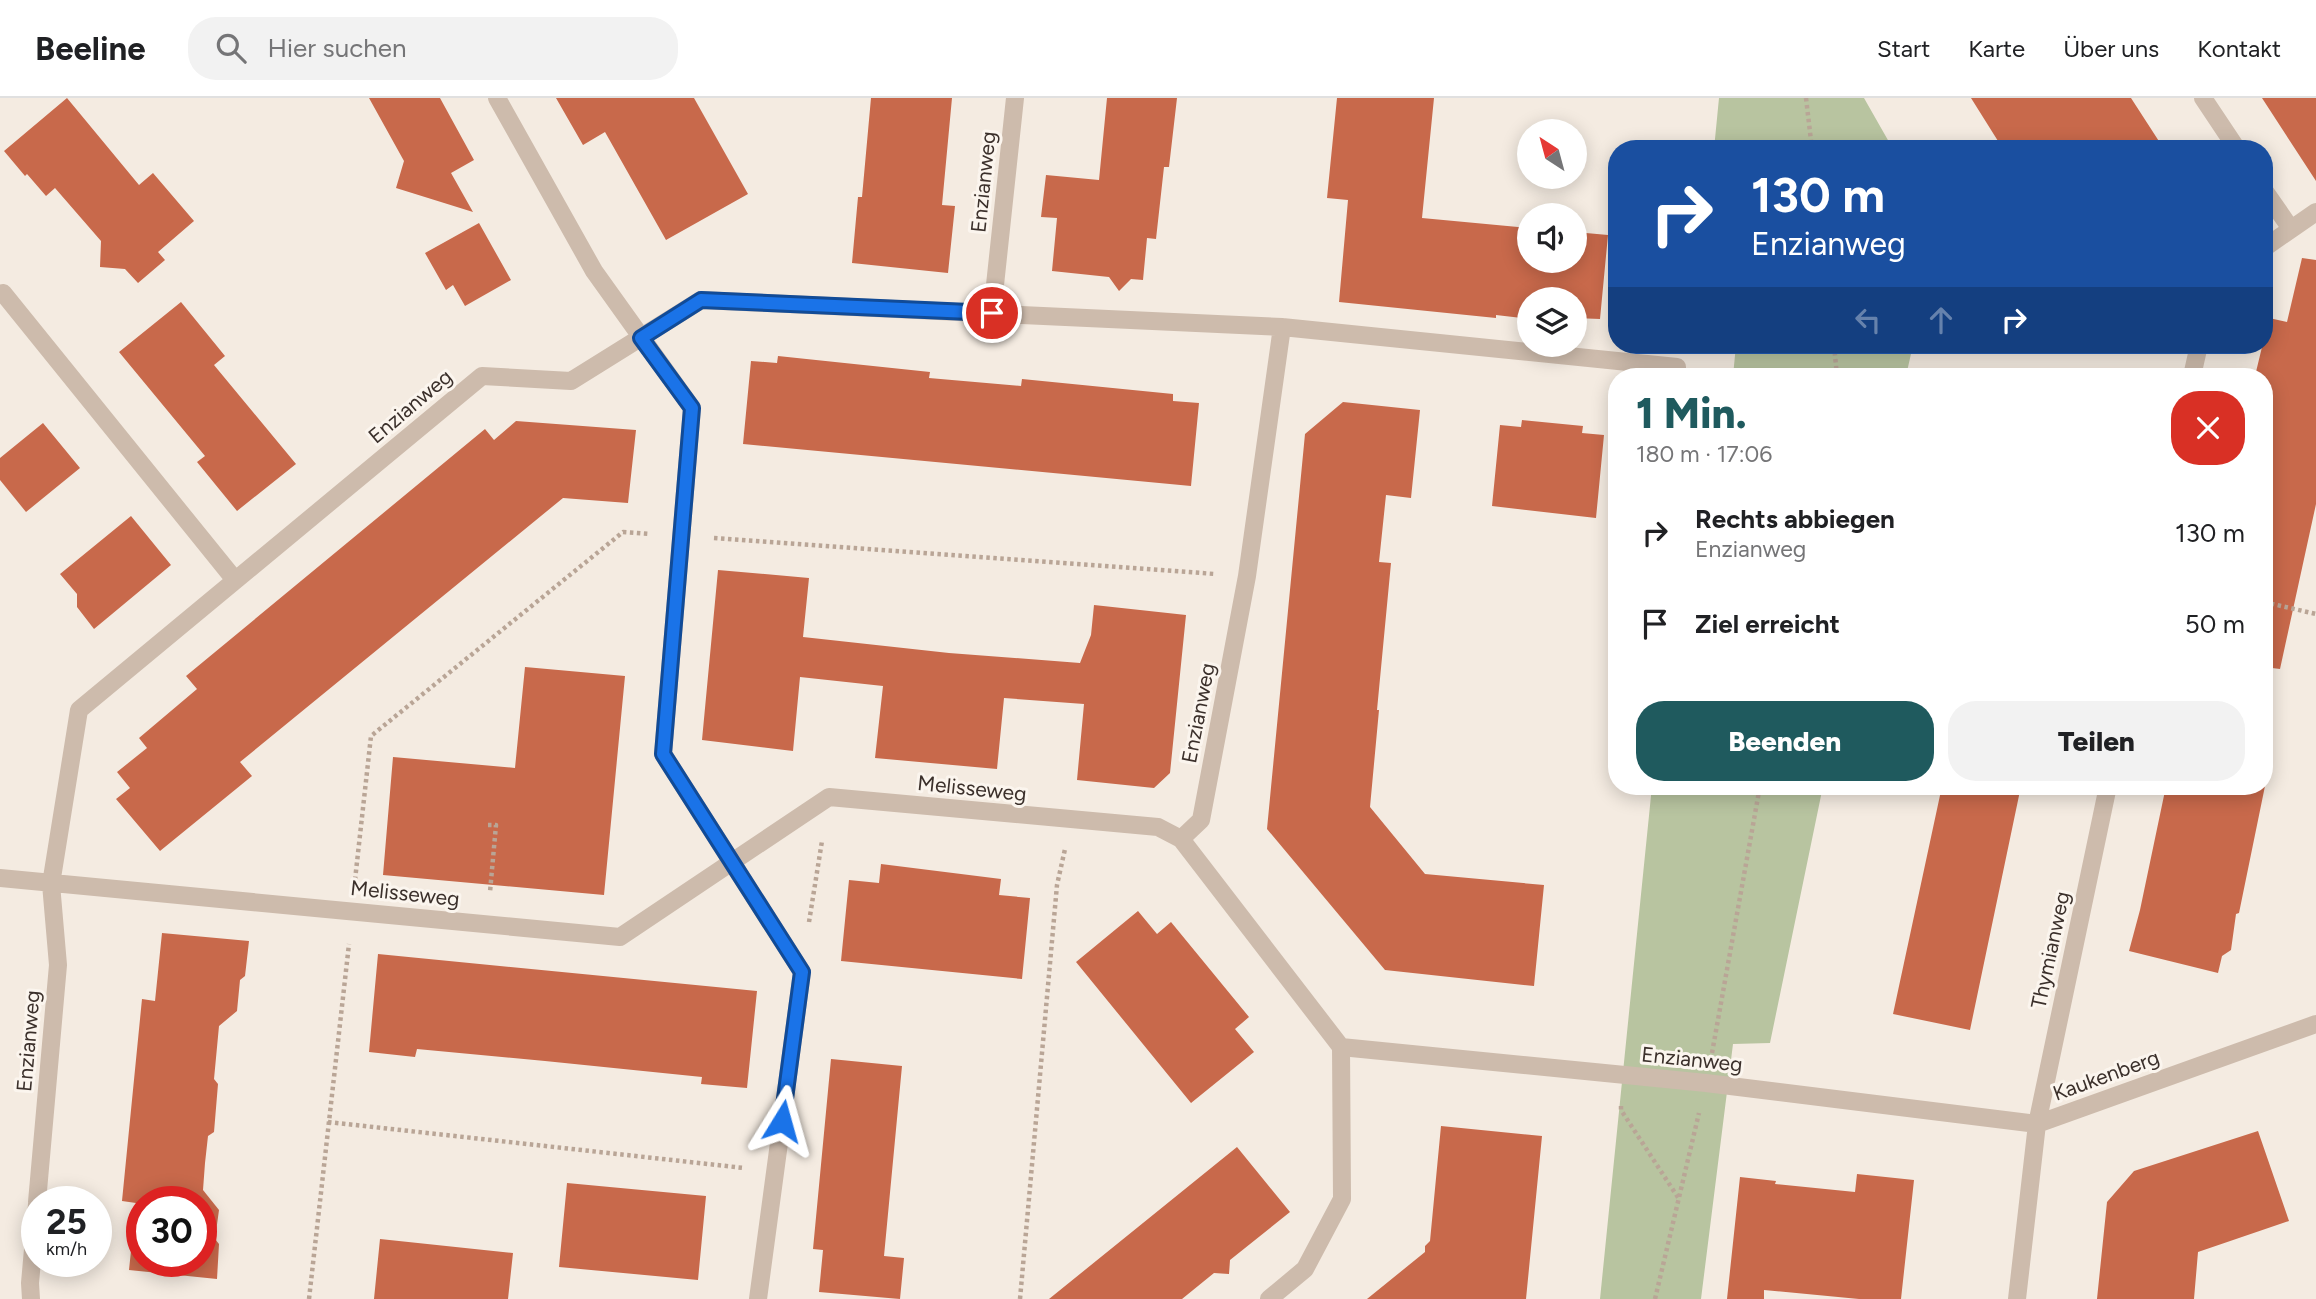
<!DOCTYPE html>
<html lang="de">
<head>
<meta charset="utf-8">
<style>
  body { margin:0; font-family:Figtree,sans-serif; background:#f2f2f2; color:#202124; height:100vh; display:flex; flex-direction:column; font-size:26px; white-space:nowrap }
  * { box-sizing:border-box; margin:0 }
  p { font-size:23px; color:#757577 }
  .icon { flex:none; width:38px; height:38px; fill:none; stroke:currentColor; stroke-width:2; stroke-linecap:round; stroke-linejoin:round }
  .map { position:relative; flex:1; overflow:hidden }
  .drawer { position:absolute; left:1608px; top:270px; width:665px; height:427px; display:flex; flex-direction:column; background:#fff; border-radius:28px; box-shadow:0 4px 18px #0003 }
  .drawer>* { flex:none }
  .banner { position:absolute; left:1608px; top:42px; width:665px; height:214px; border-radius:28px; box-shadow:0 4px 18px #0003; background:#1a4fa0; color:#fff; overflow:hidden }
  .needle { width:46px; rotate:324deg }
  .buttons { position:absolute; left:1517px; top:21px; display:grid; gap:14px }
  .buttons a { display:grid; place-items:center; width:70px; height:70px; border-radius:50%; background:#fff; box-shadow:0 4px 18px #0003; font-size:35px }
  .speed { position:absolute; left:21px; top:1088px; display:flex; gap:14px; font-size:35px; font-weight:700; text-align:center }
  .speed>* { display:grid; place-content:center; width:91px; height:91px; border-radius:50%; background:#fff; box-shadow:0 4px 18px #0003; line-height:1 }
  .speed small { font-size:18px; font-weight:400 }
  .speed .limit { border:10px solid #d22; background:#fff; color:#111 }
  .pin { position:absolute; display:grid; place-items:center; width:60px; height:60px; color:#fff; margin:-30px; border:4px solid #fff; border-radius:50%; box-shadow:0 2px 7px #0007 }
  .me { position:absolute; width:77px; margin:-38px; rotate:8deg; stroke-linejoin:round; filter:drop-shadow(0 0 5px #0008) }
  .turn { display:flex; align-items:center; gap:24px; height:147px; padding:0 28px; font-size:32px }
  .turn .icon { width:91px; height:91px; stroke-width:2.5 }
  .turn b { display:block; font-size:49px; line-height:60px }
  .lanes { display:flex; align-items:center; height:66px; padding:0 28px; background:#0003; justify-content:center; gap:35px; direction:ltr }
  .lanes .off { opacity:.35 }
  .round { display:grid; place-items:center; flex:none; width:74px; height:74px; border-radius:28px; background:#f2f2f2 }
  .headline { display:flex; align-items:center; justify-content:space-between; height:119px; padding:0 28px }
  h1 { font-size:42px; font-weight:800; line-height:52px; color:#1f5a5e }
  .cta { display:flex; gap:14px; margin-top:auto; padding:14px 28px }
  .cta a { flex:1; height:80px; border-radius:28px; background:#1f5a5e; color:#fff; font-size:28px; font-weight:800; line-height:80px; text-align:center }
  .cta a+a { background:#f2f2f2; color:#202124 }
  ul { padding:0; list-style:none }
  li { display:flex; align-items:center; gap:21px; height:91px; padding:0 28px }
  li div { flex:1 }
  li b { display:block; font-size:26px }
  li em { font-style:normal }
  header { display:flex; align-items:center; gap:42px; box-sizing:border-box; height:98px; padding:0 35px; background:#fff; border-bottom:2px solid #e0e0e0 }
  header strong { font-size:33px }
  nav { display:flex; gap:38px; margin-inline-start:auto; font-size:24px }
  .search { width:490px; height:63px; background:#f2f2f2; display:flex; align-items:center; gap:18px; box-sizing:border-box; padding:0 24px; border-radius:28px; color:#757577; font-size:26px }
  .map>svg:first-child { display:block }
  .green { fill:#b8c4a0 }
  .building { fill:#c8694b; fill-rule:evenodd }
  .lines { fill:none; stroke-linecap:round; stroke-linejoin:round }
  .path { stroke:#b9a596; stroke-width:4.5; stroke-dasharray:3.5 3.5; stroke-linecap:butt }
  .minor { stroke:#cdbbac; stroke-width:18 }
  .route-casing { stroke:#114b97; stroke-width:18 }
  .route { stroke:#1a73e8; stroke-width:12 }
  .labels { text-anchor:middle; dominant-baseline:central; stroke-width:6; stroke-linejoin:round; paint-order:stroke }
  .street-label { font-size:21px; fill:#3b302b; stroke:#fbf5ee }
</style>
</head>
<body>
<header>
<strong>Beeline</strong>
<div class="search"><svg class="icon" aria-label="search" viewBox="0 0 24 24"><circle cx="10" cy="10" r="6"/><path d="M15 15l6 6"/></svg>Hier suchen</div>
<nav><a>Start</a><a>Karte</a><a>Über uns</a><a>Kontakt</a></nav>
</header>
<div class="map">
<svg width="2316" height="1201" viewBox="0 0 2316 1201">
  <rect width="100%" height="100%" fill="#f4ebe1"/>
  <!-- green -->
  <path class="green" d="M1719 0H1864L1893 51H1714Z
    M1736 247H1913L1906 278H1733Z
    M1652 688H1823L1770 945 1733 946 1701 1201H1600Z"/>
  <!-- building -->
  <path class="building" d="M67 0 139 87 153 75 194 123 158 154 165 162 138 185 125 171 100 169 101 143 55 90 46 98 27 76 25 78 4 53Z
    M369 0H440L474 62 451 75 473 114 396 90 404 63Z
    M556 0H694L748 96 666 142 605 34 583 47Z
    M871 0H952L942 107 955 108 948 175 852 165 858 99H862Z
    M1107 0H1177L1169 69H1164L1156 141 1147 140 1143 182 1131 181 1119 193 1109 179 1052 173 1057 120 1041 119 1046 77 1099 82Z
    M1337 0H1434L1422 120 1530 130V163H1575V134L1608 137 1600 221 1575 220V201H1530V221L1496 217V220L1339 204 1348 102 1327 100Z
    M1971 0H2131L2164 51H2003Z
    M2262 0H2316V83Z
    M479 125 511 182 465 208 453 187 446 192 425 155Z
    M2302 160 2316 162V406L2280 571 2264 569V278H2255L2269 220 2287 224Z
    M181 204 225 258 214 267 296 366 237 413 197 364 205 358 119 254Z
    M778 258 930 274 929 280 1021 288 1022 281 1173 296V303L1199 305 1191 388 743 346 751 263 777 265Z
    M1343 304 1420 312 1411 400 1386 397 1379 464 1391 465 1377 612H1379L1370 709 1425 776 1544 787 1534 888 1385 872 1267 731 1305 336Z
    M1522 322 1583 328 1582 335 1604 337 1596 420 1492 408 1500 327 1521 329Z
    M516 323 636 332 628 405 563 400 240 664 252 678 160 753 116 701 130 690 117 674 147 650 139 640 197 591 186 578 485 331 494 342Z
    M43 325 80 370 26 414 0 382V360Z
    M131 418 171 467 94 531 77 509V496L60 476Z
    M718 472 809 480 803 539 949 555 1080 565 1091 537 1094 507 1186 517 1170 675 1154 690 1077 682 1084 606 1004 600 997 671 875 660 883 588 800 579 793 653 702 642Z
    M525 569 625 578 604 797 383 777 393 659 515 670Z
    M1942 688H2021L1970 932 1893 916Z
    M2166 688H2265L2239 815 2236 816 2231 852 2222 858 2218 875 2129 853 2140 812Z
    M881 766 1001 781 999 797 1030 800 1022 881 841 863 849 782 879 785Z
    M1138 813 1157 836 1171 824 1249 919 1235 931 1254 954 1191 1005 1076 864Z
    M162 835 249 843 245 878 240 882 237 913 219 928 214 981 218 986 214 1034 208 1038 205 1065 203 1092 219 1112 215 1141 219 1146 217 1181 129 1172 136 1105 122 1103 142 901 155 903ZM142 1104H201V1164H142Z
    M378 856 757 893 747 990 701 986 702 979 545 963 417 951 415 959 369 954Z
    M831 961 902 968 884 1158 904 1160 900 1201 819 1194 823 1152 813 1151Z
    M1441 1028 1542 1038 1526 1201H1367L1425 1154V1148L1430 1143Z
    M2258 1033 2289 1123 2198 1154 2194 1201H2097L2107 1104 2134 1073Z
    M1237 1049 1290 1114 1230 1162 1229 1176 1214 1175 1182 1201H1049Z
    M1857 1076 1914 1082 1901 1201H1859L1764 1192V1201H1727L1740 1079 1776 1083 1775 1086 1855 1094Z
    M567 1085 706 1098 698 1182 559 1169Z
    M380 1141 513 1155 508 1201H374Z"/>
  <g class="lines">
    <!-- path -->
    <path class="path" d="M1806 0 1812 51
      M1834 247 1837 278
      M714 440 1215 476
      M2264 504 2316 516
      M488 727H496L490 794
      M355 782 371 638 623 434 650 436
      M809 824 822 743
      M1712 955 1760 688
      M1621 1008V1012L1679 1101
      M328 1024 744 1070
      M309 1201 349 846
      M1020 1201 1057 787 1065 751
      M1655 1201 1699 1015"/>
    <!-- minor -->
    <path class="minor" d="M497 0 594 173 692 310 663 656 802 874 758 1201
      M2203 0 2237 51
      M2264 92 2291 131
      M2264 150 2316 114
      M3 195 235 482
      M992 215 1015 0
      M2192 278 2199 247
      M1181 741 1201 722 1247 478 1282 229
      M0 780 620 839 829 699 1158 729 1181 741 1341 949 1342 1101 1305 1171 1269 1201
      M1341 949 1706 985 2037 1026 2108 688
      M37 1104 58 867 51 786 79 612 482 278 571 283 701 202 1282 229 1677 269
      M31 1201 30 1185 37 1106
      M2017 1201 2037 1026 2316 926"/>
  </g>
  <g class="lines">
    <!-- route casing -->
    <g class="route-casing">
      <path id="route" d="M782 1023 802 874 663 656 692 310 641 240 701 202 992 215"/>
    </g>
    <!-- route -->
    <use href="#route" class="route"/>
  </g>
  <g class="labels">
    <!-- street labels -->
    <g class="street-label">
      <text transform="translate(983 84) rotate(-84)">Enzianweg</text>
      <text transform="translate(410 308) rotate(-40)">Enzianweg</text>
      <text transform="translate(1198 615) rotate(-79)">Enzianweg</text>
      <text transform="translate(972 690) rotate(6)">Melisseweg</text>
      <text transform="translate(405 795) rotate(6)">Melisseweg</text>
      <text transform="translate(2050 852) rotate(-78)">Thymianweg</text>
      <text transform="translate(28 943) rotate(-85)">Enzianweg</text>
      <text transform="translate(1692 961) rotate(6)">Enzianweg</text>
      <text transform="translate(2106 977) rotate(-20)">Kaukenberg</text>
    </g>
  </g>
</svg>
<div class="buttons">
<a><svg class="needle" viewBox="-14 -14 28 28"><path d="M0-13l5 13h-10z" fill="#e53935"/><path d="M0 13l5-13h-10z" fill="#757577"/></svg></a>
<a><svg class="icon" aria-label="sound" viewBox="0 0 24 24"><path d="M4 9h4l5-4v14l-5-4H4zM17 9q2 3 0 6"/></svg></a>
<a><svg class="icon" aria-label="layers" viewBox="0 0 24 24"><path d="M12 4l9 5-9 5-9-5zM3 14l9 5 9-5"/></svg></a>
</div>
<div class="speed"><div>25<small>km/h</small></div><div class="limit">30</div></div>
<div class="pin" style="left:992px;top:215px;background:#d93025"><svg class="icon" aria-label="arrive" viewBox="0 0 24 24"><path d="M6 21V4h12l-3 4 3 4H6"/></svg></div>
<svg class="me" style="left:782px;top:1023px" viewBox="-20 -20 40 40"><path d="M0-17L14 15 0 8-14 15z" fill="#1a73e8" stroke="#fff" stroke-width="4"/></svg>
<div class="banner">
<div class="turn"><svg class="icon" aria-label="right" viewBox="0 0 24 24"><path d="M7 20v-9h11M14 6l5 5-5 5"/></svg><div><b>130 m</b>Enzianweg</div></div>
<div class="lanes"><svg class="icon off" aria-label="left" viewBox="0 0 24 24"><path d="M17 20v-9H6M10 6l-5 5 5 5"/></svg><svg class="icon off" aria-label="ahead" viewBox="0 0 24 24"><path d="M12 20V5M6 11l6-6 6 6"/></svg><svg class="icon" aria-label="right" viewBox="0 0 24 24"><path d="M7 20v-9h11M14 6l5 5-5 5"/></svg></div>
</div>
<section class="drawer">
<div class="headline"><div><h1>1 Min.</h1><p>180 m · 17:06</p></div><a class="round" style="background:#d93025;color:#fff"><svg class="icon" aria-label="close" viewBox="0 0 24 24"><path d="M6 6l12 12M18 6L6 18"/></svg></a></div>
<ul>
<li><svg class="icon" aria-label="right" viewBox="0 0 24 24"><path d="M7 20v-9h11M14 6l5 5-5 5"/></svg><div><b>Rechts abbiegen</b><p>Enzianweg</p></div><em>130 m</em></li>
<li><svg class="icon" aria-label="arrive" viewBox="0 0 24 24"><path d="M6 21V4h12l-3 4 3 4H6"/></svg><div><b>Ziel erreicht</b></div><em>50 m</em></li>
</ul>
<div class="cta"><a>Beenden</a><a>Teilen</a></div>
</section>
</div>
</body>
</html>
